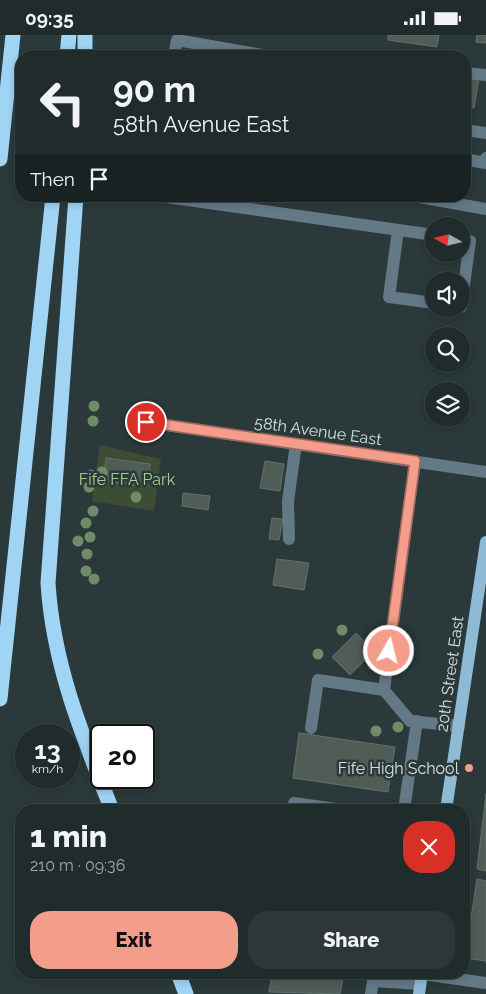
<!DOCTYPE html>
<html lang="en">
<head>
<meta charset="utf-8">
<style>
  body { margin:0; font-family:Raleway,sans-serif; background:#2d3738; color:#f1f3f6; height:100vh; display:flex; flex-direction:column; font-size:19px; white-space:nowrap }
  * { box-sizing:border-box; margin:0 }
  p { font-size:16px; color:#a2a7a9 }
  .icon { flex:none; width:28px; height:28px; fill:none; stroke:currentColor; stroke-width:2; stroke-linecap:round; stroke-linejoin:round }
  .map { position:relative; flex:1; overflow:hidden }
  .details { position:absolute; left:15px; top:769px; width:455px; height:175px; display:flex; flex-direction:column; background:#202b2c; border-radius:20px; box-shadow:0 2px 8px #0003,0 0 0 1px #3d4748 }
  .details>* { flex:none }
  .top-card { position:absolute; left:15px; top:15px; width:456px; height:152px; border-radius:20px; box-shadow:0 2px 8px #0003,0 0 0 1px #3d4748; background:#202b2c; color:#f1f3f6; overflow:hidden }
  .needle { width:32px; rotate:278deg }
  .fabs { position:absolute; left:425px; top:182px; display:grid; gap:10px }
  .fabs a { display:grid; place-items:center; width:45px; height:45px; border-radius:50%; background:#202b2c; box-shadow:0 2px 8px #0003,0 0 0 1px #3d4748; font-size:25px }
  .speed { position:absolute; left:15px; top:689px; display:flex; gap:10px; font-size:25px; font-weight:700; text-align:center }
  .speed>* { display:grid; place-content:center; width:65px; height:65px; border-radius:50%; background:#202b2c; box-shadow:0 2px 8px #0003,0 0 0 1px #3d4748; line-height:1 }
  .speed small { font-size:12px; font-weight:400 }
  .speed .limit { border:2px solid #111; border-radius:8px; background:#fff; color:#111 }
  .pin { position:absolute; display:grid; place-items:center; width:42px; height:42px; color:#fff; margin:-21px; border:2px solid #fff; border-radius:50%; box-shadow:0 1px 5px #0007 }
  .me { position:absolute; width:55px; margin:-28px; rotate:8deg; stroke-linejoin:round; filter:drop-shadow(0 0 4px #0008) }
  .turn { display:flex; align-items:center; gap:18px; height:105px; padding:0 15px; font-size:22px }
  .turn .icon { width:65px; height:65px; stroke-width:2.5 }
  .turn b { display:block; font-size:35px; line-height:42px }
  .then { display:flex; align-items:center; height:48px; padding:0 15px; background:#0003; gap:10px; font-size:19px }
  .round { display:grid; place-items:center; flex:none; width:52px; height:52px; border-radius:20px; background:#2d3738 }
  .summary { display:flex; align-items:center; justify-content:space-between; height:85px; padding:0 15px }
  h1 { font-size:30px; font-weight:800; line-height:38px }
  .primary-button { display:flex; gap:10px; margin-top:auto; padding:10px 15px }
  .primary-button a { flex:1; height:58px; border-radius:20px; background:#f49d8b; color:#111; font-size:20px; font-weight:800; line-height:58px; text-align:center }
  .primary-button a+a { background:#2d3738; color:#f1f3f6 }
  .status { display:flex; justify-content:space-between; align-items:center; height:35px; padding:0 25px; background:#202b2c; direction:ltr }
  .status svg { height:14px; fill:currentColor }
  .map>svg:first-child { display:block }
  .green { fill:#3d4d33 }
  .building { fill:#505d57; stroke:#63716b }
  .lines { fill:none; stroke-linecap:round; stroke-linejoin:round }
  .minor { stroke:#647986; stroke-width:12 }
  .major { stroke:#8fbad5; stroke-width:12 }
  .highway { stroke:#a0d4f5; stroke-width:15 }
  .tree { fill:#6e8c68 }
  .route-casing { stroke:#9f665a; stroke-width:12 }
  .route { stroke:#f49d8b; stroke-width:9 }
  .poi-dot { fill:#f49d8b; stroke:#2b393a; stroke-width:2 }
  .labels { text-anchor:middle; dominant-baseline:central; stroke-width:5; stroke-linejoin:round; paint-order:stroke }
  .street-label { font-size:16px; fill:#d7e0e1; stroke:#2b393a }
  .park-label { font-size:16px; fill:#a5cf8d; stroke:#2b393a }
  .poi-label { font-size:16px; fill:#d7e0e1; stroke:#2b393a; text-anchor:end }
</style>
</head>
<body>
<div class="status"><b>09:35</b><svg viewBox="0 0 49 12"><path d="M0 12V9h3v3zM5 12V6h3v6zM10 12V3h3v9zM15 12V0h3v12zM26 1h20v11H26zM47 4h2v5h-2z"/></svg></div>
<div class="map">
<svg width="486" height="959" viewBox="0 0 486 959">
  <rect width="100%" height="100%" fill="#2b393a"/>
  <!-- green -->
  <path class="green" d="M100 410 161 424 154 476 92 466Z"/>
  <!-- building -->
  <path class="building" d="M388 0H439L437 12 388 5Z
    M477 0H486V8L476 7Z
    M465 40 479 43 474 73 465 72Z
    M106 423 150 429 147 452 103 446Z
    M265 426 284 429 280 456 260 453Z
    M183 458 210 461 208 475 182 471Z
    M272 483 283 484 279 505 269 504Z
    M277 524 309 528 304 555 273 550Z
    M356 598 374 616 350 640 332 622Z
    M299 698 395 712 388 757 293 743Z
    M486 759V836L477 834Z
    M477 844 486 846V928V926L465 923Z
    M272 938H344L340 959 269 957Z"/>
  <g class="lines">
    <!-- minor -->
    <path class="minor" d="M174 21 177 5 268 21
      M465 38 486 40
      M465 95 486 98
      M465 124 485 128 486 123
      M159 161 434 200
      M414 161 486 174
      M398 195 389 262 434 268
      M461 204 470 206 461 272
      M146 387 486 437
      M289 504 288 466 296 409
      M384 655 415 426
      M311 693 318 645 384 655 410 686 459 691
      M294 768 343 775
      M404 775 417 686
      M422 939 486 948
      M371 959 373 946 420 949"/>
    <!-- major -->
    <path class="major" d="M446 775 486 507
      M419 959 422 938"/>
    <!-- highway -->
    <path class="highway" d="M85 0V21
      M67 21 69 0
      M0 124 13 0
      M76 161 48 548C53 629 82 700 112 775
      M0 664 53 161
      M178 938 186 959"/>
  </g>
  <!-- trees -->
  <g class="tree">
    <circle cx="94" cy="371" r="5.5"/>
    <circle cx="93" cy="386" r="5.5"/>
    <circle cx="102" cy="437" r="5.5"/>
    <circle cx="91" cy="440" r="5.5"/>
    <circle cx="89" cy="452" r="5.5"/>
    <circle cx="136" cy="462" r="5.5"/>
    <circle cx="93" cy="476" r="5.5"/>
    <circle cx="86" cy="488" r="5.5"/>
    <circle cx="90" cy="502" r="5.5"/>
    <circle cx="78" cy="506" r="5.5"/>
    <circle cx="87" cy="519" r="5.5"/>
    <circle cx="86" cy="536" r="5.5"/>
    <circle cx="94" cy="544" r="5.5"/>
    <circle cx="342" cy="595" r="5.5"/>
    <circle cx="318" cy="619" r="5.5"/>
    <circle cx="398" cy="692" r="5.5"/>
    <circle cx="376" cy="696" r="5.5"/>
  </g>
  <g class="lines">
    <!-- route casing -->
    <g class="route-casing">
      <path id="route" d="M146 387 415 426 389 616"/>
    </g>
    <!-- route -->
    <use href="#route" class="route"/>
  </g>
  <!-- markers -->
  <circle class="poi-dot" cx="469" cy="733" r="5"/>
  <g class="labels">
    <!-- street labels -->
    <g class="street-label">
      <text transform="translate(318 396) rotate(8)">58th Avenue East</text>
      <text transform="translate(450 639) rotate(-82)">20th Street East</text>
    </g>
    <!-- park labels -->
    <g class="park-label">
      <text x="127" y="444">Fife FFA Park</text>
    </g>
    <!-- poi labels -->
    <g class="poi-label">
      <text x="459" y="733">Fife High School</text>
    </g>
  </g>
</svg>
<div class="fabs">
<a><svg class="needle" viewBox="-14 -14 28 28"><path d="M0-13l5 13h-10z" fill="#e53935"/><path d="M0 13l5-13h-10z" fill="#a2a7a9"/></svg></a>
<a><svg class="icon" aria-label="sound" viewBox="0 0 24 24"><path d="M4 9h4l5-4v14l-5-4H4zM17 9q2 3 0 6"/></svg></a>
<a><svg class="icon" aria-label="search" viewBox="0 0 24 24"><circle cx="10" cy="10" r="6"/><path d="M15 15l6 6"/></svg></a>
<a><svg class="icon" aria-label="layers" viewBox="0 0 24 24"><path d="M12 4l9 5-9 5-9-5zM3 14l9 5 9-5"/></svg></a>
</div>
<div class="speed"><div>13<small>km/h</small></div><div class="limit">20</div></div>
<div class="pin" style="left:146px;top:387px;background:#d93025"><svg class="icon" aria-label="arrive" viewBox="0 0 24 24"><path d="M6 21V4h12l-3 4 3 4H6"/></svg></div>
<svg class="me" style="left:389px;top:616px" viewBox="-20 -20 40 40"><circle r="17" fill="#f49d8b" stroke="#fff" stroke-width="3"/><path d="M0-11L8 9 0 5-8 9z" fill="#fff"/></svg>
<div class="top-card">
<div class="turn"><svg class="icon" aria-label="left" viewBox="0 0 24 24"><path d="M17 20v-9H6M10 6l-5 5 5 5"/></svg><div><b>90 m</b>58th Avenue East</div></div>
<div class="then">Then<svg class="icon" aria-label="arrive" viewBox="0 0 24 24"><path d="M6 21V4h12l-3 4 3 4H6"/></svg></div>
</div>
<section class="details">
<div class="summary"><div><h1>1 min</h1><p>210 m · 09:36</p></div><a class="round" style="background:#d93025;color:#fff"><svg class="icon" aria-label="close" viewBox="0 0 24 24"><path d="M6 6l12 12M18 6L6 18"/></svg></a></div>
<div class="primary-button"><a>Exit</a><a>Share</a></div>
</section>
</div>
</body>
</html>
